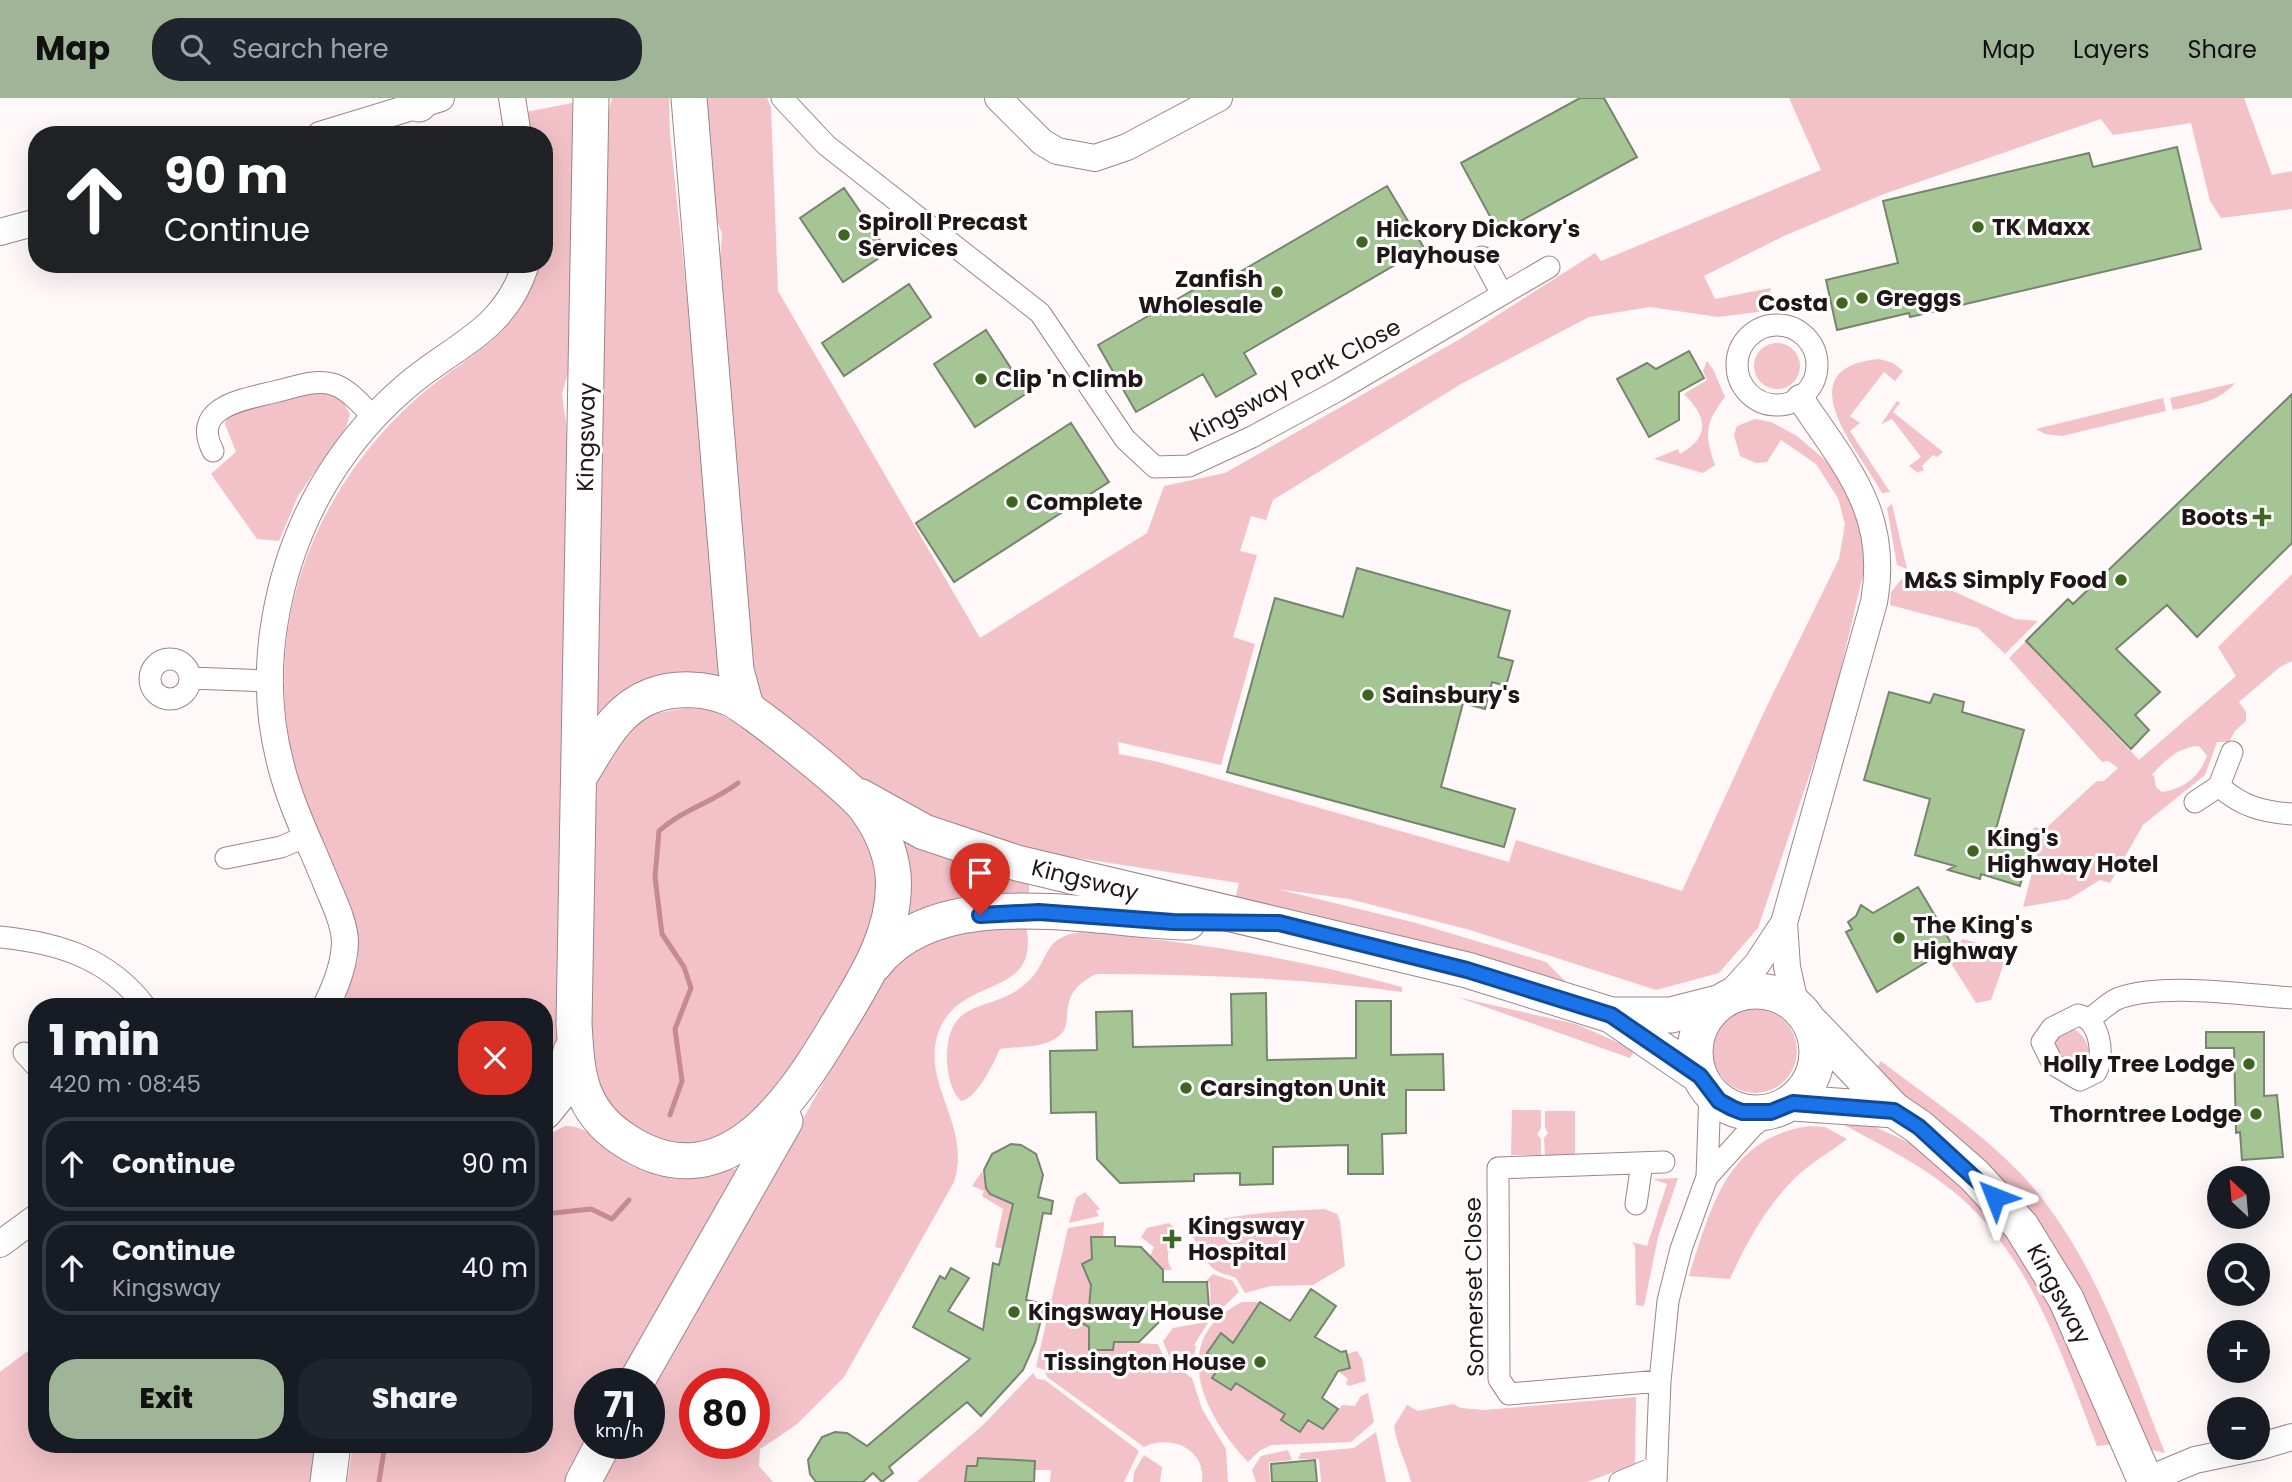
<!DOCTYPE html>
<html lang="en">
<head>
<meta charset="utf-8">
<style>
  body { margin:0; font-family:Poppins,sans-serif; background:#20242c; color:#f1f3f6; height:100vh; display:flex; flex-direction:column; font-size:26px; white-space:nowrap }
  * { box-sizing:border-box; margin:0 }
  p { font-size:23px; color:#9ea1a6 }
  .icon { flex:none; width:38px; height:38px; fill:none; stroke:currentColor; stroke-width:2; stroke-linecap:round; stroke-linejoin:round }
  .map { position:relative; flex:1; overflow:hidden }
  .sheet { position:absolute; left:28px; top:900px; width:525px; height:455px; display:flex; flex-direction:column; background:#171b24; border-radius:28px; box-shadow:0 7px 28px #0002 }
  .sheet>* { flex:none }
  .guide { position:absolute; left:28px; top:28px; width:525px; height:147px; border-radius:28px; box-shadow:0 7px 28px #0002; background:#202124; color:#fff; overflow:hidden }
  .needle { width:46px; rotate:334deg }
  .fabs { position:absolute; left:2207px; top:1068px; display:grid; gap:14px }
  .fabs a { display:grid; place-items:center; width:63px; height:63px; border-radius:50%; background:#171b24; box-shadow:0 7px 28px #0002; font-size:35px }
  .speed { position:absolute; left:574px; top:1270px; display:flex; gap:14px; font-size:35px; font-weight:700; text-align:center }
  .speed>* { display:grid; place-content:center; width:91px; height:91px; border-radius:50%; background:#171b24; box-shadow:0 7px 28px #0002; line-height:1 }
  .speed small { font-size:18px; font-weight:400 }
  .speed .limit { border:10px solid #d22; background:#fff; color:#111 }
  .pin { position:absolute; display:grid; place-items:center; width:60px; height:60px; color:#fff; margin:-72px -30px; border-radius:50% 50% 50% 0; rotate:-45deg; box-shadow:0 0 7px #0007 }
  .pin .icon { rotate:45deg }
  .me { position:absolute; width:77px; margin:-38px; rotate:315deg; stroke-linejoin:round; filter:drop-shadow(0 0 5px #0008) }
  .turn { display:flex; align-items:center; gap:24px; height:147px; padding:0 21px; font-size:32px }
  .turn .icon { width:91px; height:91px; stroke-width:2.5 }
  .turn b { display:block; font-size:49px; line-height:60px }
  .round { display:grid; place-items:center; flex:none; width:74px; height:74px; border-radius:28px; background:#20242c }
  .summary { display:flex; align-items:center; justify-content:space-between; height:119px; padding:0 21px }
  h1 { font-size:42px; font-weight:800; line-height:52px }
  .button { display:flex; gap:14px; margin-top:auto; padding:14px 21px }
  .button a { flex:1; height:80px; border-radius:28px; background:#a0b497; color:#111; font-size:28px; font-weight:800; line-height:80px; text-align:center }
  .button a+a { background:#20242c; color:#f1f3f6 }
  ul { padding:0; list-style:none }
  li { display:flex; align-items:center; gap:21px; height:94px; margin:0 14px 10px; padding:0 7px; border:4px solid #363941; border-radius:28px }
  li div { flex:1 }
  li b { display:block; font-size:26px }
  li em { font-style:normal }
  header { display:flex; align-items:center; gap:42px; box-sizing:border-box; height:98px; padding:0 35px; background:#a0b497; color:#111 }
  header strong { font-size:33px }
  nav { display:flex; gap:38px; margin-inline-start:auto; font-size:24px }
  .search { width:490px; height:63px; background:#20242c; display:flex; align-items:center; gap:18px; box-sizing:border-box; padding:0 24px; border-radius:28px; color:#9ea1a6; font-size:26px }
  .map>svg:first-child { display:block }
  .green { fill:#f2c2c8; fill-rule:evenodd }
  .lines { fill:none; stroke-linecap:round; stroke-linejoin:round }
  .stream { stroke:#c68a92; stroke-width:5 }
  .building { fill:#a5c594; stroke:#778470; stroke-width:2 }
  .minor-casing { stroke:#9f8487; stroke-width:23 }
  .tertiary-casing { stroke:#9f8487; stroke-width:28 }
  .trunk-casing { stroke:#9f8487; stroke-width:37 }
  .minor { stroke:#fff; stroke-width:21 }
  .tertiary { stroke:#fff; stroke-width:26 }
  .trunk { stroke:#fff; stroke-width:35 }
  .route-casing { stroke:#114b97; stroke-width:18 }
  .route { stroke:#1a73e8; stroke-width:12 }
  .poi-dot { fill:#3e6622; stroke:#fff; stroke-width:2.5 }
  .labels { text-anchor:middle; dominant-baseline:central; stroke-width:6; stroke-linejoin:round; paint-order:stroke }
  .poi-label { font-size:23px; font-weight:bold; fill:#201517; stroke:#fff; text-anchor:start }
  .street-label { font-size:23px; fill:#201517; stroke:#fff }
</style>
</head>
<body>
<header>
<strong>Map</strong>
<div class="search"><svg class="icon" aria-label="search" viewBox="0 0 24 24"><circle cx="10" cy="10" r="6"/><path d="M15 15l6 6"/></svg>Search here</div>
<nav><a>Map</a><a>Layers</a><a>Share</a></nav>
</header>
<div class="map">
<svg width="2292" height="1384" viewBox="0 0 2292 1384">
  <rect width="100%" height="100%" fill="#fef8f8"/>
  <!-- green -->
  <path class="green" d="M612 0H669L670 37 728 588 593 626 607 22Z
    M696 0H767L771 9 778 193 980 540 1147 435 1164 388 1225 375 1460 241 1595 155 1601 163 1821 72 1789 0H2244L2272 77 2292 73V111L2221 120 2210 103 2191 25 2113 37 2101 21 1884 96 1786 137 1704 178 1715 201 1771 190 1766 213 1718 219 1650 209 1589 219 1461 286 1273 402 1266 422 1251 418 1240 453 1257 457 1233 539 1255 546 1221 667 1118 644 1119 656 1159 664 1509 764 1516 742 1682 793 1764 614 1839 461 1845 426 1838 400 1816 366 1781 342 1767 364 1756 365 1740 358 1734 337 1737 328 1755 321 1771 324 1797 338 1824 361 1840 382 1859 421 1865 468 1831 613 1758 830 1719 875 1656 892 1470 832 1349 801 1277 791 1416 825 1546 864 1567 885 1430 846 1235 801 1239 785 1007 749 885 700 775 619 749 587 718 188 722 136 702 81Z
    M572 5 578 239 562 296 572 368 559 941 544 990V908H355L345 898 358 861V834C336 777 307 719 293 660 262 526 315 391 416 301 453 267 500 248 525 202 531 192 533 178 536 166H544V37H529L526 14Z
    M1754 268a23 23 0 1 1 46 0a23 23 0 1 1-46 0Z
    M1879 261 1893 265 1903 273 1895 283 1884 274 1850 318 1860 325 1850 333 1890 394 1882 395C1859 353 1784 270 1879 261Z
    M1707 263 1713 271 1725 299C1705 325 1704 336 1715 367L1703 375 1654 361 1678 351 1680 356C1711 338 1707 319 1684 296L1707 282 1703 273Z
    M2235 285C2219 304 2195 307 2173 312L2170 300Z
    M321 293C337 295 344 302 350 317L346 329 298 398 279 443 257 441 211 376 236 354 225 326 228 315Z
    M2163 300 2166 313 2062 338 2045 336 2036 331Z
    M1897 303 1900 305 1893 314 1943 354 1937 359 1933 357 1922 368 1924 373 1917 374 1909 368 1921 359 1892 321 1881 326Z
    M1892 406 1907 471 1897 467 1887 410Z
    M1908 473 2015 521 2038 523 2005 556 1978 530 1890 507 1891 494Z
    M2292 476V563L2280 569 2239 604 2246 614V623L2235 633 2229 644H2217L2205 677 2143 727 2110 785 2100 782 2069 801 2023 809 2037 756 1997 742 1994 735 2009 734 2033 742 2034 739 2030 734 2035 729 2044 732 2090 689 2097 683H2104L2118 670 2108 663 2102 664 2009 560 2026 543 2139 662 2236 578 2218 549ZM2199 648 2207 658C2199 679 2184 691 2162 694L2156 689 2154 677 2151 678C2164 663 2178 649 2199 648Z
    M686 610 710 612 740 626 847 707 871 739 880 802 860 854 765 1011 736 1035 691 1047 665 1045 633 1031 604 1002 590 971 597 676 627 629 652 616Z
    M894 731 1029 784V796L899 829Z
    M1025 823C1044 901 966 876 941 928 916 983 973 1025 954 1084L844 1279 796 1327 760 1351 759 1368 773 1384H602L622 1346H649V1293L877 890 901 856 934 837ZM695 1286H754V1346H695Z
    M1082 834C1190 843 1298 860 1402 889V894C1300 880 1199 876 1096 876 1052 898 1077 924 1059 938 1043 951 1019 948 1000 951 993 966 977 1001 961 1003 951 994 948 977 947 964 946 897 988 916 1023 888 1052 866 1038 839 1082 834Z
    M1963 841 2008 854 1991 902 1976 905 1944 854Z
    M1457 899 1576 926 1635 952 1630 960Z
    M1713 953a42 42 0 1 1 84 0a42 42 0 1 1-84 0Z
    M2074 931C2088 940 2089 950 2092 966L2084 972 2063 963 2055 948C2058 937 2063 933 2074 931Z
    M1881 963C1929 1000 1980 1033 2022 1077 2093 1153 2127 1260 2165 1355L2148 1351 2110 1260 1873 976Z
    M1512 1012H1541V1030L1537 1036 1541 1041V1057H1511Z
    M1545 1013H1575V1057H1545L1544 1040 1548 1035 1545 1030Z
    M1839 1024 1871 1027 1910 1045 1972 1089 2027 1151 2116 1346 2097 1348C2060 1252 2028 1147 1941 1084 1910 1061 1873 1043 1839 1024Z
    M565 1028C593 1027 608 1056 632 1068 656 1079 686 1084 712 1076 724 1073 730 1070 743 1071L617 1286H590V1337L566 1384H347L353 1346H544V1039Z
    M1809 1028 1825 1029 1847 1041C1830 1054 1809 1066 1794 1081 1766 1109 1746 1145 1730 1181L1689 1178C1711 1109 1727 1040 1809 1028Z
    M982 1073C988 1097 998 1102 1021 1109L1009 1122 1003 1151 995 1149 1003 1111 982 1098 984 1093 972 1088Z
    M1678 1080 1658 1139 1644 1208 1636 1207 1635 1148 1632 1144 1647 1148 1667 1086 1653 1081Z
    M1085 1094 1100 1111 1096 1113 1099 1118 1069 1125 1076 1100Z
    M1324 1111 1337 1116 1340 1123 1345 1168 1313 1187 1271 1188 1245 1195 1236 1180C1231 1177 1224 1177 1219 1174 1205 1168 1199 1147 1191 1136L1195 1126C1237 1116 1280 1113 1324 1111Z
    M1104 1124 1103 1139H1092V1161L1082 1166 1091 1188 1092 1205 1078 1223 1089 1229V1251L1113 1252 1114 1244 1158 1246 1164 1260 1192 1280 1202 1311 1226 1351 1228 1384H1202C1206 1351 1171 1336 1144 1349L1047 1279 1045 1272 1036 1269 1068 1130Z
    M1169 1125 1176 1132C1173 1147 1162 1156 1172 1172H1163L1150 1158 1154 1149 1141 1139 1147 1130Z
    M1213 1176 1233 1183 1239 1194 1211 1221 1210 1186 1206 1183Z
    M1242 1204H1260L1233 1245 1221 1236 1207 1254 1222 1265 1231 1292 1242 1277 1290 1308 1282 1322 1300 1334 1308 1322 1324 1331 1342 1307 1355 1308 1361 1298 1368 1295 1374 1324 1351 1344 1271 1347 1259 1353 1248 1364C1205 1319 1165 1242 1242 1204Z
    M1206 1224 1208 1225 1194 1247 1196 1248 1192 1271 1169 1258 1163 1243 1173 1230Z
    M37 1246V1346H320L315 1384H0V1274Z
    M1357 1253 1362 1261 1366 1283 1349 1288 1346 1286 1348 1281 1338 1273 1350 1267 1347 1256Z
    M1033 1275 1037 1281 1045 1282 1139 1353 1124 1384H1050L1051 1372H1035V1363L967 1368 965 1384H917L983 1327Z
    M1636 1299 1635 1366 1587 1384H1411C1406 1362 1398 1352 1394 1328L1407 1307 1418 1313 1453 1306 1461 1310 1484 1312Z
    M1376 1334 1386 1384H1321L1319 1361H1298L1301 1355 1354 1350Z
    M1288 1352 1292 1362 1269 1364 1270 1384H1256L1252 1372 1261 1358Z
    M1144 1357 1162 1369 1160 1384H1133L1134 1374Z"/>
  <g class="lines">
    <!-- stream -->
    <path class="stream" d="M670 1017 682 983 675 931 691 890 684 869 662 836 655 779 659 733C683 711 712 705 738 685
      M544 1116 591 1111 612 1121 629 1102
      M379 1384 385 1346"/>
  </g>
  <!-- building -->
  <path class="building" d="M1580 0H1604L1637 59 1499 135 1461 65Z
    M2177 49 2201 151 1910 219 1909 215 1837 232 1826 182 1898 165 1883 103 2089 55 2093 69Z
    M1387 88 1424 150 1244 255 1256 276 1216 299 1203 276 1136 314 1098 247 1205 185 1209 192Z
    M844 90 888 154 843 184 800 120Z
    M909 186 931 219 844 278 822 245Z
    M986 232 1027 295 975 329 934 266Z
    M1689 253 1704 280 1679 294V322L1649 339 1617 281 1647 265 1656 271Z
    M2292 296V445L2197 539 2167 507 2116 551 2160 594 2135 617 2149 632 2131 651 2026 543 2068 501 2073 506Z
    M1071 325 1109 384 954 484 916 425Z
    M1357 470 1510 513 1498 559 1513 563 1506 588 1492 584 1485 611 1463 605 1441 689 1515 711 1504 749 1227 674 1275 500 1343 519Z
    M1889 594 1930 605 1934 596 1964 604 1962 614 2024 632 1994 738 2030 749 2020 788 1981 776 1980 781 1948 772 1955 768 1915 757 1930 701 1864 682Z
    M1918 789 1953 848 1877 894 1846 834 1852 831 1848 824 1856 818 1861 807 1873 815Z
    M1266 895 1267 962 1356 960V903H1391V957L1443 956 1444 992H1406V1035L1382 1036 1383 1076H1348V1047L1273 1049V1086L1240 1087V1075L1194 1076V1083L1120 1085 1097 1061 1096 1014 1051 1015 1050 953 1097 952 1096 914 1132 913 1133 949 1232 947 1231 896Z
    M2206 934H2264V998L2277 997 2283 1059 2242 1062 2240 1034 2236 1035 2234 950H2206Z
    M1011 1046 1021 1047 1036 1056 1043 1077 1038 1099 1053 1103 1051 1116 1043 1115 1026 1202 1045 1206 1035 1245 1023 1272 981 1318 967 1304 889 1369 893 1375 882 1384 873 1375 863 1384H816L810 1376 808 1362 822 1339 835 1334 847 1335 867 1348 970 1261 913 1229 940 1178 945 1181 951 1170 969 1180 948 1213 983 1232 993 1165 999 1167 1013 1106 990 1096 986 1090 984 1072 992 1056Z
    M1091 1139H1115V1148L1141 1149 1163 1172V1184H1207L1209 1210 1163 1209 1162 1221 1139 1244H1114L1113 1252H1089V1229L1078 1223 1089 1209 1091 1187 1082 1166 1092 1161Z
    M1311 1191 1336 1208 1315 1239 1341 1254 1346 1253 1350 1270 1338 1273 1322 1300 1338 1311 1323 1331 1308 1322 1300 1334 1281 1322 1285 1316 1236 1285 1231 1292 1212 1280 1222 1265 1207 1255 1221 1235 1233 1245 1260 1204 1290 1223Z
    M978 1360 1035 1363 1034 1384H965L967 1368H977Z
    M1315 1362 1317 1384H1272L1271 1366Z"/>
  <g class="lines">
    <!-- minor casing -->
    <g class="minor-casing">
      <path id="minor" d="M782 0 826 47 1040 215 1125 341 1155 369 1189 368 1252 339 1337 293 1549 169
        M1482 159 1502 196
        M1737 267a40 40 0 1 1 80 0a40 40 0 1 1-80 0Z
        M213 353C189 307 248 301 278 293 295 289 315 281 332 286 348 290 362 308 374 319
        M150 581a20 20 0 1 1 40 0a20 20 0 1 1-40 0Z
        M191 580 269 583
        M2219 688C2241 708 2262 714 2292 716
        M2195 704 2219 688 2232 654
        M226 760 281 749 307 738
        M0 839C59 845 108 860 145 908
        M2078 917C2100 921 2105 957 2096 974L2080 982 2053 966 2042 944 2052 930Z
        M2089 922C2098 915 2109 904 2119 900 2165 884 2243 897 2292 900
        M24 955 37 969
        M1707 1079 1753 1028 1771 1014
        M1636 1106 1642 1065
        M1660 1283 1509 1296 1499 1281 1498 1079V1070L1664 1064
        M1620 1384 1656 1369
        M1656 1384 1660 1283 1668 1203 1681 1151 1707 1079 1710 993"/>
    </g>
    <!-- tertiary casing -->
    <g class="tertiary-casing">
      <path id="tertiary" d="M512 0 518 37
        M998 0 1042 44 1057 53 1095 60 1127 49 1219 0
        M320 37 441 0
        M0 134 37 124
        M1730 896 1757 866 1784 825
        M1795 905 1787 869 1784 825 1874 504C1890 415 1846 369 1800 300
        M326 908C336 888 345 866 345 843 344 824 334 804 327 787 311 747 290 706 280 664 268 617 267 569 275 522 290 432 334 351 403 291 452 247 504 236 526 166
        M0 1146 37 1119
        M2258 1349 2292 1339
        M2145 1383 2195 1362 2257 1349"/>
    </g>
    <!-- trunk casing -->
    <g class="trunk-casing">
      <path id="trunk" d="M417 0 419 6
        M689 0 736 572 746 609
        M579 679C599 648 614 612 651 598 675 589 706 590 729 600 748 607 851 691 865 709 880 729 890 750 893 776 898 833 863 885 835 931 790 1006 722 1108 623 1041 578 1011 577 974 574 926L591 0
        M861 699 924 734 1017 765 1467 872 1611 917H1671L1718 905
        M874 867C939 781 1097 823 1188 824
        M1695 954a61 61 0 1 1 122 0a61 61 0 1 1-122 0Z
        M1611 917 1700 978
        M1812 926 1894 1012 1919 1029 1974 1077 2021 1128 2066 1201 2146 1384
        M1793 1005 1894 1012
        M544 1014 562 992 571 953
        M635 1286 785 1023
        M328 1384 333 1346
        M583 1384 603 1346"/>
    </g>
    <!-- minor -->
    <use href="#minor" class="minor"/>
    <!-- tertiary -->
    <use href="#tertiary" class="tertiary"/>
    <!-- trunk -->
    <use href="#trunk" class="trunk"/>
  </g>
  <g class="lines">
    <!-- route casing -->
    <g class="route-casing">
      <path id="route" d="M980 817 1039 814 1173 824 1279 825 1467 872 1611 917 1700 978 1719 1003 1732 1010 1742 1014H1771L1793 1005 1894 1013 1919 1029 1995 1099"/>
    </g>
    <!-- route -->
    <use href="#route" class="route"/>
  </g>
  <!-- markers -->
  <g class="poi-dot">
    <circle cx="1978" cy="129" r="7"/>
    <circle cx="844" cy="137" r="7"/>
    <circle cx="1362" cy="144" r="7"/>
    <circle cx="1277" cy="194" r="7"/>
    <circle cx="1862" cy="200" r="7"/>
    <circle cx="1842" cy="205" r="7"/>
    <circle cx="981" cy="281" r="7"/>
    <circle cx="1012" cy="404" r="7"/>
    <path d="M2258.5 408.5h7v7h7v7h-7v7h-7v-7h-7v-7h7z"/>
    <circle cx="2121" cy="482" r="7"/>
    <circle cx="1368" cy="597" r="7"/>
    <circle cx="1973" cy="753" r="7"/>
    <circle cx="1899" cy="840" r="7"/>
    <circle cx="2249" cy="966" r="7"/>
    <circle cx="1186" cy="990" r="7"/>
    <circle cx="2256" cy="1016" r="7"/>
    <path d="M1168.5 1130.5h7v7h7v7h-7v7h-7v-7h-7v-7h7z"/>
    <circle cx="1014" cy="1214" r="7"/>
    <circle cx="1260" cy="1264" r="7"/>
  </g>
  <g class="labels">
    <!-- poi labels -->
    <g class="poi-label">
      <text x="858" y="124">Spiroll Precast<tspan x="858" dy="26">Services</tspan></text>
      <text x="1992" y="129">TK Maxx</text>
      <text x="1376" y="131">Hickory Dickory's<tspan x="1376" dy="26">Playhouse</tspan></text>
      <text x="1263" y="181" text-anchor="end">Zanfish<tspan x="1263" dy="26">Wholesale</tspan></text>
      <text x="1876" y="200">Greggs</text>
      <text x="1828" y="205" text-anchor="end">Costa</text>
      <text x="995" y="281">Clip 'n Climb</text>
      <text x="1026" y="404">Complete</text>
      <text x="2248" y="419" text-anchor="end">Boots</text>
      <text x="2107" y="482" text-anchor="end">M&amp;S Simply Food</text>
      <text x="1382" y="597">Sainsbury's</text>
      <text x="1987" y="740">King's<tspan x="1987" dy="26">Highway Hotel</tspan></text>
      <text x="1913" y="827">The King's<tspan x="1913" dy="26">Highway</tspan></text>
      <text x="2235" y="966" text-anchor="end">Holly Tree Lodge</text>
      <text x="1200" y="990">Carsington Unit</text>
      <text x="2242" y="1016" text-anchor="end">Thorntree Lodge</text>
      <text x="1188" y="1128">Kingsway<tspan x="1188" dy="26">Hospital</tspan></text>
      <text x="1028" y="1214">Kingsway House</text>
      <text x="1246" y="1264" text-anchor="end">Tissington House</text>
    </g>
    <!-- street labels -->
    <g class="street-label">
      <text transform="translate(1295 282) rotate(-28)">Kingsway Park Close</text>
      <text transform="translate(586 339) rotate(-89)">Kingsway</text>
      <text transform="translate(1085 782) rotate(14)">Kingsway</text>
      <text transform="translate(1474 1189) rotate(-91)">Somerset Close</text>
      <text transform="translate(2059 1196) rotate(62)">Kingsway</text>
    </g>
  </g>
</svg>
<div class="fabs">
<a><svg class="needle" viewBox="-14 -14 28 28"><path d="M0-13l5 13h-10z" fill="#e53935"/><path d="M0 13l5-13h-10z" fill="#9ea1a6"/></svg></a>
<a><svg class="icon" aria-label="search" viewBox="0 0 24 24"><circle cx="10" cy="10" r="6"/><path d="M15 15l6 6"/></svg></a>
<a>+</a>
<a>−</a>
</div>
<div class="speed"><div>71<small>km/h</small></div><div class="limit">80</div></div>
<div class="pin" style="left:980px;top:817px;background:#d93025"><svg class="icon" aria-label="arrive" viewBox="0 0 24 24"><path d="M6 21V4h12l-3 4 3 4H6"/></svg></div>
<svg class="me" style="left:1995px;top:1099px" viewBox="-20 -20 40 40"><path d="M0-17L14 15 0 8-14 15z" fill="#1a73e8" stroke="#fff" stroke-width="4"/></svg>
<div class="guide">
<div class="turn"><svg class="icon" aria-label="ahead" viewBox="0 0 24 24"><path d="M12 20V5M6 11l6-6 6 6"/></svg><div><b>90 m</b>Continue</div></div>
</div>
<section class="sheet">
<div class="summary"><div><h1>1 min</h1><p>420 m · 08:45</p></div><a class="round" style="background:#d93025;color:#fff"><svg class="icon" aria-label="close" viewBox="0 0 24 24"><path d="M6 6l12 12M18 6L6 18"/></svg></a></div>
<ul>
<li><svg class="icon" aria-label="ahead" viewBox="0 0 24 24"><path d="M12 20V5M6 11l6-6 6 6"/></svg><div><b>Continue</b></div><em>90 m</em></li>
<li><svg class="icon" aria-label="ahead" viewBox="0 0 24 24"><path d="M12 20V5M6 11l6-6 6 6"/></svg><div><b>Continue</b><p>Kingsway</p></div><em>40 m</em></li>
</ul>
<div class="button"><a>Exit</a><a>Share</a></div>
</section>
</div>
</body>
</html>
